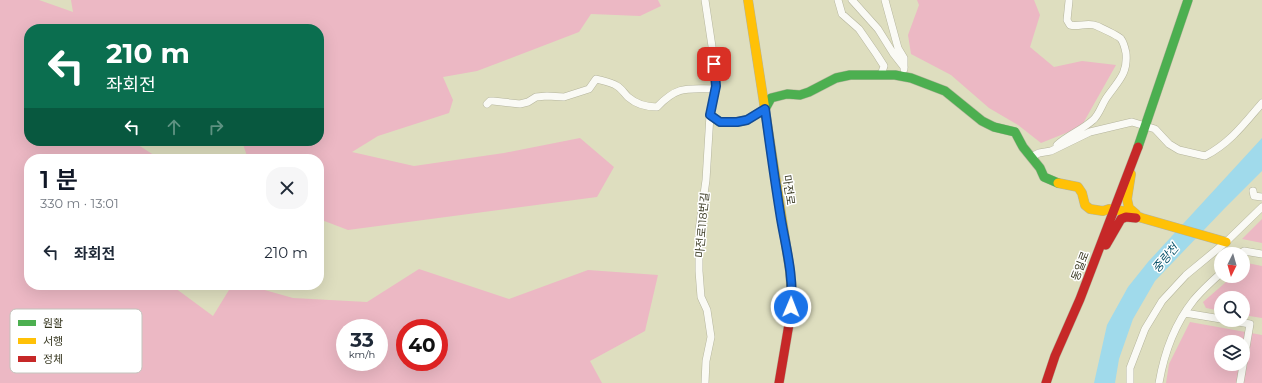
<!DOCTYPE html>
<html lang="ko">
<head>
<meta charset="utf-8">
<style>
  body { margin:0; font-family:Montserrat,"Noto Sans KR",sans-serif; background:#f6f6f7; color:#1f2937; height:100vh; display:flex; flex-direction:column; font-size:15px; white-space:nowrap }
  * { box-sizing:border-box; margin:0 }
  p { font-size:13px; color:#747a83 }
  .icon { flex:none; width:22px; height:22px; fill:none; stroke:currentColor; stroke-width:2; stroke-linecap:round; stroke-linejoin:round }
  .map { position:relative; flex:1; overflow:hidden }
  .side { position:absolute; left:24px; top:154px; width:300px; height:136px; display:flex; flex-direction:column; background:#fff; border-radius:16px; box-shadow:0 4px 16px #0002 }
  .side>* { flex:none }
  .top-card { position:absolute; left:24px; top:24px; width:300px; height:122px; border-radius:16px; box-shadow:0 4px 16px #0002; background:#0b6e4f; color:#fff; overflow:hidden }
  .needle { width:26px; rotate:185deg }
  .controls { position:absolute; left:1214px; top:247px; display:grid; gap:8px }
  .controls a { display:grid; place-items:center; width:36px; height:36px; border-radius:50%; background:#fff; box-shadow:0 4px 16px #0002; font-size:20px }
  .speed { position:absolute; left:336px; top:319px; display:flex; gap:8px; font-size:20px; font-weight:700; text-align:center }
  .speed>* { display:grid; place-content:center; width:52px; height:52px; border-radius:50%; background:#fff; box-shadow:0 4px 16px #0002; line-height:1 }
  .speed small { font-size:10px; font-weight:400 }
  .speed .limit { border:6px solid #d22; background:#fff; color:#111 }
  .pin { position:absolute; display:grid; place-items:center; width:34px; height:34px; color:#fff; margin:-17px; border-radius:8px; box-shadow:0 2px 6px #0006 }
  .me { position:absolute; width:44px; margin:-22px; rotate:1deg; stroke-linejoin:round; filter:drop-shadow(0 0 3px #0008) }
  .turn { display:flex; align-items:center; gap:14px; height:84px; padding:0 16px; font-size:18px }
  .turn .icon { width:52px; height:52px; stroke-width:2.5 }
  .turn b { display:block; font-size:28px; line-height:34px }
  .lanes { display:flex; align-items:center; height:38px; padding:0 16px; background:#0003; justify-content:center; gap:20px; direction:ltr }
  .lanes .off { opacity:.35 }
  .round { display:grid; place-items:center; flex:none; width:42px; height:42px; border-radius:16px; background:#f6f6f7 }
  .head { display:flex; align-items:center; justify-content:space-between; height:68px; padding:0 16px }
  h1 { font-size:24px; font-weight:600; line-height:30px; color:#111827 }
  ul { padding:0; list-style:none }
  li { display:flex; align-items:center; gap:12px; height:60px; padding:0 16px }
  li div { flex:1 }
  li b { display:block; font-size:15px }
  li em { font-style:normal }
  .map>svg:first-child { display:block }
  .green { fill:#ecb8c4; fill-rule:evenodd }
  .water { fill:#a0daeb }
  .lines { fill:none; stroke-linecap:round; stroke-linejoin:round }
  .street-casing { stroke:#b5b59d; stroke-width:8 }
  .fast-casing { stroke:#b5b59d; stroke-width:10 }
  .slow-casing { stroke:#b5b59d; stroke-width:10 }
  .jam-casing { stroke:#b5b59d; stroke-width:10 }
  .street { stroke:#fafaf5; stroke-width:7 }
  .fast { stroke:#4caf50; stroke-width:9 }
  .slow { stroke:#ffc107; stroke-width:9 }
  .jam { stroke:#c62828; stroke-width:9 }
  .route-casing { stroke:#114b97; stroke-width:10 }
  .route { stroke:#1a73e8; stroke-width:7 }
  .labels { text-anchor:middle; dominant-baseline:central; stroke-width:3; stroke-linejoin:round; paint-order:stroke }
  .street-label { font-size:11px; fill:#383821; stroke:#fff }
  .water-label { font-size:12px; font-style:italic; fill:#0c536b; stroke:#fff }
  .key { fill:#fff; stroke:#c3c3bc; stroke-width:1 }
  .key-label { font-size:11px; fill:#383821 }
</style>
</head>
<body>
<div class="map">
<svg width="1262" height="383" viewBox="0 0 1262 383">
  <rect width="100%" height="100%" fill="#dedebf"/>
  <!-- green -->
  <path class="green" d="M0 0H39L73 12 71 0H658L661 6 640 16 591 14 579 32 477 71 443 77 453 100 449 113 378 136 352 152 414 166 504 153 580 138 614 167 597 197 348 230 319 219V159H248L242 141H319V29H29V141H132L160 159H29V285H171L213 316 232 285H247L293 298 367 302 419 269 509 299 588 270 658 275 645 331 590 361 602 383H0ZM345 328H379V362H345ZM405 328H439V362H405Z
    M917 0H1034L1040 15 1030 47 1054 67 1082 61 1116 65 1081 127 1041 143 1018 125 989 108 951 75 911 54 908 35 919 5Z
    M1262 219V243L1242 239Z
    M1247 263 1262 266V318L1243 315V298H1221V311L1206 308 1203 302 1233 276H1243V267Z
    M1190 322 1262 335V383H1166L1169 364ZM1221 342H1243V364H1221Z"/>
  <!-- water -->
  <path class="water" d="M1262 138V171L1224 209 1155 281 1133 319 1119 359 1115 383H1094L1107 325 1128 287 1148 262Z"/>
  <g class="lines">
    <!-- street casing -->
    <g class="street-casing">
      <path id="street" d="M838 0 842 14 859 29 877 55 884 66 881 75
        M852 0 878 29 893 53 904 67
        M885 0 898 48 904 58V69
        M487 104 490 101H493L520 104 528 102 536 97 547 96 564 97 589 89 596 79C603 81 611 82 617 86 621 88 624 93 628 97 636 104 646 107 657 107 678 85 687 89 716 89
        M1057 145C1068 135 1082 130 1093 120 1099 115 1102 104 1107 97 1118 81 1128 74 1126 53 1125 48 1124 43 1121 39 1119 36 1101 28 1097 26 1089 22 1079 27 1070 25L1067 20 1069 1V0
        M1031 157 1039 153 1051 151 1090 132 1132 122 1155 129 1169 144 1179 150 1205 156C1230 143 1244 124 1262 103
        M1253 191 1254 196 1262 197
        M1240 254 1244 251 1262 254
        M1185 313 1221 319
        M1227 320 1250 324 1240 383
        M705 383 706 361 711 337 707 310 701 297 699 271V230L706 180 710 115 716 86 713 53 705 0
        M1130 383V368L1145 329 1162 301 1186 275 1226 242 1262 207
        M1159 383C1164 354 1174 325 1193 301 1201 291 1211 282 1221 273"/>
    </g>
    <!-- fast casing -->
    <g class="fast-casing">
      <path id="fast" d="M710 115 720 122H737L747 120 765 109 771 98 787 94 800 95 809 92 836 78 850 75H895L911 78 945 91 982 121 994 127 1015 132 1023 147 1040 168 1044 177 1058 183
        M1138 147 1188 0"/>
    </g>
    <!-- slow casing -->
    <g class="slow-casing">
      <path id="slow" d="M748 0 790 271 792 296 789 324
        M1131 174 1127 199 1129 208 1136 214
        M1058 183 1078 187 1082 193 1085 205 1090 209 1103 211 1109 209 1123 211 1142 218 1226 242"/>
    </g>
    <!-- jam casing -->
    <g class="jam-casing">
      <path id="jam" d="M1106 245 1121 219 1126 217 1136 218
        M779 383 789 324
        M1046 383 1055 356 1080 299 1138 147"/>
    </g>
    <!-- street -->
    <use href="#street" class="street"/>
    <!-- fast -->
    <use href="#fast" class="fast"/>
    <!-- slow -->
    <use href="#slow" class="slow"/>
    <!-- jam -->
    <use href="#jam" class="jam"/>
  </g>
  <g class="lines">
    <!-- route casing -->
    <g class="route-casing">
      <path id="route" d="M714 64 716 86 710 115 720 122H737L747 120 765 109C770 146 775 182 781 219 786 248 794 277 791 307"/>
    </g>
    <!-- route -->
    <use href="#route" class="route"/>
  </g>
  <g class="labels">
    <!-- street labels -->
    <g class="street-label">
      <text transform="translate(789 190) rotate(82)">마전로</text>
      <text transform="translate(702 225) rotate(-85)">마전로118번길</text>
      <text transform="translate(1080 266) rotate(-69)">동일로</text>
    </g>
    <!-- water labels -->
    <g class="water-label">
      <text transform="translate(1165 258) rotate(-50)">중랑천</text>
    </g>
  </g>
  <!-- legend -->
  <rect x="10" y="309" width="132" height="64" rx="6" class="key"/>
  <rect x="18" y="320" width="18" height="6" fill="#4caf50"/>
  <rect x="18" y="338" width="18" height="6" fill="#ffc107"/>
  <rect x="18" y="356" width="18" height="6" fill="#c62828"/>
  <g class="key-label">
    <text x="43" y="327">원활</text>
    <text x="43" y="345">서행</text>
    <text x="43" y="363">정체</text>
  </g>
</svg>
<div class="controls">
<a><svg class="needle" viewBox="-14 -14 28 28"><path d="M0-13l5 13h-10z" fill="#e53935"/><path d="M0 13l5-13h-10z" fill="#747a83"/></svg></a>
<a><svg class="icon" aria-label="search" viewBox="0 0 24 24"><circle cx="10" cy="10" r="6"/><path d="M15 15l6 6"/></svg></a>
<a><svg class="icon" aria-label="layers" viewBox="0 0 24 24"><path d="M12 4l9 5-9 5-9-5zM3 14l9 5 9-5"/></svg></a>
</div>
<div class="speed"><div>33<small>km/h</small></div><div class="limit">40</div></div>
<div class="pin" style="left:714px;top:64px;background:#d93025"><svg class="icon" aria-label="arrive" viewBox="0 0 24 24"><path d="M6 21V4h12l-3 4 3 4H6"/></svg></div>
<svg class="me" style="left:791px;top:307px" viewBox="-20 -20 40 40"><circle r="17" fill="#1a73e8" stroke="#fff" stroke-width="3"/><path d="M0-11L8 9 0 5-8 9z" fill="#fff"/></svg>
<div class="top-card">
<div class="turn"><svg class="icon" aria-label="left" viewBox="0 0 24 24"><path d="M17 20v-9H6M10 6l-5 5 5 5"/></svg><div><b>210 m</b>좌회전</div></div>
<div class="lanes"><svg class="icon" aria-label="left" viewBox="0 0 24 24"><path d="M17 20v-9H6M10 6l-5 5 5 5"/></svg><svg class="icon off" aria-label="ahead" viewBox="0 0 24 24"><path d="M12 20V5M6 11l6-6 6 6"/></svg><svg class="icon off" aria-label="right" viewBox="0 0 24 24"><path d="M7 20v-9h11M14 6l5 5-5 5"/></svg></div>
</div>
<section class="side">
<div class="head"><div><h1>1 분</h1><p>330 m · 13:01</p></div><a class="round"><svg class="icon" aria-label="close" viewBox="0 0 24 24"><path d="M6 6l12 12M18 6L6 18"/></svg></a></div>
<ul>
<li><svg class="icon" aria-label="left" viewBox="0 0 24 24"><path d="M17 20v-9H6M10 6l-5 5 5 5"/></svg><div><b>좌회전</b></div><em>210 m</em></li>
</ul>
</section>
</div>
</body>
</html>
